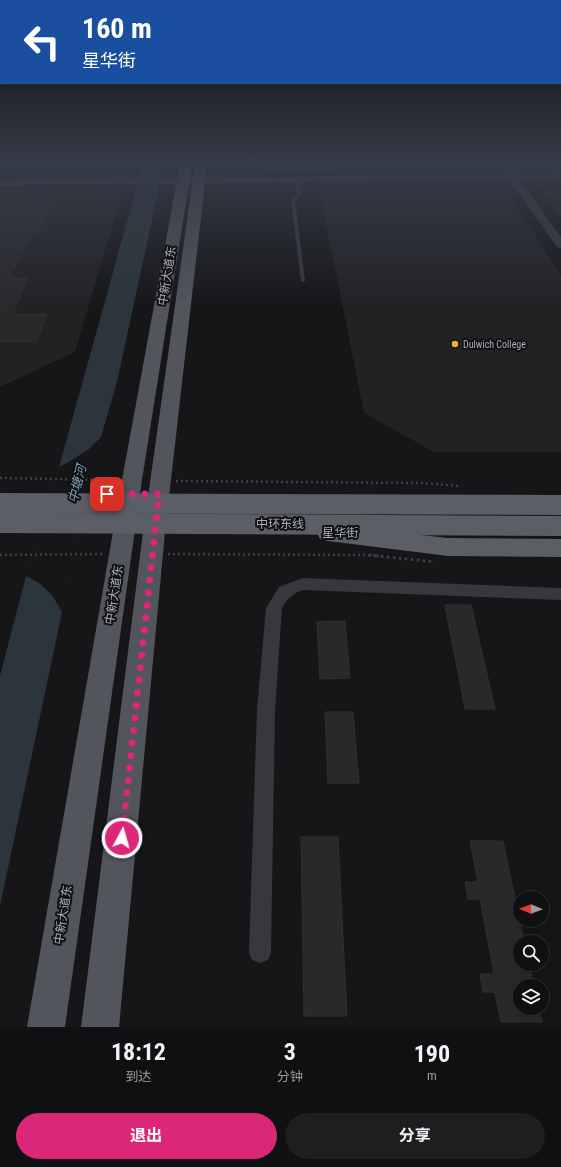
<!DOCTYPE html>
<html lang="zh">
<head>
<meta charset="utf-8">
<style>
  body { margin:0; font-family:"Roboto Condensed","Noto Sans SC",sans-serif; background:#1e1e20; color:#f1f3f6; height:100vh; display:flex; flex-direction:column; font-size:15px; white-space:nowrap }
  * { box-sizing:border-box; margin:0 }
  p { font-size:13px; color:#9c9d9f }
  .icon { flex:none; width:22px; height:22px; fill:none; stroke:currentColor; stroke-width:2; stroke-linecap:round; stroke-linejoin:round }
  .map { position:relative; height:1027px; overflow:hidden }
  .side { display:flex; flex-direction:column; background:#101012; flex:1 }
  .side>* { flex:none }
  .hud { position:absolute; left:0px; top:0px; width:561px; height:84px; box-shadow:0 2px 10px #0003,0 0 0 1px #303032; background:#1a4fa0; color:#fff; overflow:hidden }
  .needle { width:26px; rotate:271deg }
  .tools { position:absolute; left:513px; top:891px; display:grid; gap:8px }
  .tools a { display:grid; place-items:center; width:36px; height:36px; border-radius:50%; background:#101012; box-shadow:0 2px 10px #0003,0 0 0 1px #303032; font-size:20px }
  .pin { position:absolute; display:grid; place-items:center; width:34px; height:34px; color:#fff; margin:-17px; border-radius:8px; box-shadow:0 2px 6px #0006 }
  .me { position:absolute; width:44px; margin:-22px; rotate:6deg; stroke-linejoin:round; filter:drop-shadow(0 0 3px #0008) }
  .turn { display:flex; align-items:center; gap:14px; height:84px; padding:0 16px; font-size:18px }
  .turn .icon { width:52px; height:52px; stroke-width:2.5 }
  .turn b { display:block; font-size:28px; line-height:34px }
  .eta { display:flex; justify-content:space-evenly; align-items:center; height:68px; text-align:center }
  .eta b { font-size:24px; font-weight:700; line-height:28px }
  .cta { display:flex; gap:8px; margin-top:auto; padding:8px 16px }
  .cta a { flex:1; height:46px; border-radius:24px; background:#db2777; color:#fff; font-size:16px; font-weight:700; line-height:46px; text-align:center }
  .cta a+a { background:#1e1e20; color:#f1f3f6 }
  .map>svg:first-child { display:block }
  .built { fill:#222225 }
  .water { fill:#2c353c }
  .pier { fill:#161618 }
  .building { fill:#29292c; stroke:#303034 }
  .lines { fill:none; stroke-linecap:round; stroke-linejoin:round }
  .path-far1 { stroke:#3d3f44; stroke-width:2.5; stroke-dasharray:2 3; stroke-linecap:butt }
  .path { stroke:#3d3f44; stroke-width:3; stroke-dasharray:2.5 3.5; stroke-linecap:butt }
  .service { fill:#37383d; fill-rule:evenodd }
  .minor { fill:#37383d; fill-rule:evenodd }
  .tertiary { fill:#37383d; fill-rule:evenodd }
  .primary { fill:#53555c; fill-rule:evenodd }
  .trunk { fill:#5b5e65; fill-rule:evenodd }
  .trunk-bridge { stroke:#5b5e65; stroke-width:20 }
  .route { stroke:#db2777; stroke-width:7; stroke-dasharray:0 12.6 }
  .poi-dot { fill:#f2b134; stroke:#111113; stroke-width:1.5 }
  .labels { text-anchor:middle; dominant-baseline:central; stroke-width:4; stroke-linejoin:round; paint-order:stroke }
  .far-poi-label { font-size:10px; fill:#a8adb8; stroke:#111113; text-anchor:start }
  .street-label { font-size:12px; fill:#a8adb8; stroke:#111113 }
  .water-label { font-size:13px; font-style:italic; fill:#7f9bb3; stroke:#111113 }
</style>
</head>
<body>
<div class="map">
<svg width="561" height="1027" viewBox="0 0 561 1027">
  <rect width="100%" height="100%" fill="#161618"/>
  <!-- built -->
  <path class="built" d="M0 164H131L127 178 0 180Z
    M229 164H488L490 168 487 171 483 172 229 174Z
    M535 181H561V219Z
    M488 182 495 183 505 188 561 275V452H434L364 413 318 183Z
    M124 186 75 352 0 387V188Z"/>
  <!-- water -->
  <path class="water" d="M143 164H164L117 382 101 437 62 612 0 906V676L26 576 59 467Z"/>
  <!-- pier -->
  <path class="pier" d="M101 437 62 612 52 595 39 583 26 576 59 467 72 460 89 449Z"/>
  <!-- building -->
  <path class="building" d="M57 195 37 234H31L9 278H28L12 315 47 314 36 342H0V196Z
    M445 605H471L495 709H465Z
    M345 621 350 678 320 679 317 622Z
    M325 712H353L359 783H328Z
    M301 837H338L347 1016H304Z
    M470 841H503L524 942H520V964H529L534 986H520V1008H539L542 1022H501L495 992H483L480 974H494L480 899H468L465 882H478Z"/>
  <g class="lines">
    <!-- path-far1 -->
    <path class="path-far1" d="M0 478 115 480
      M176 481 422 483 459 486
      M168 554 364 555 379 556
      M0 555 103 554"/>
    <!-- path -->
    <path class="path" d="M369 555 435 562"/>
    <!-- service -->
    <path class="service" d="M297 178 299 179 301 194 295 200 305 281 303 282 301 281 291 200 297 194 295 179Z"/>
    <!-- minor -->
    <path class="minor" d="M303 578 561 588V600L303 590C293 593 287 599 282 608L275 709 271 952 268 960 260 963 252 960 249 952 257 709 266 608 279 587Z"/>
    <!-- tertiary -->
    <path class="tertiary" d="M506 165 509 166 515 174 561 173V179H519L561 237V248L557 247 509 180 0 186V180L505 174 501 168Z"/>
    <!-- primary -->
    <path class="primary" d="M180 164H192L142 480 65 1027H27L122 480Z
      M195 164H207L165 532 119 1027H81L143 532Z"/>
    <!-- trunk -->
    <path class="trunk" d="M328 525 448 538 561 539V557L448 556 328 541 320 539 317 533 320 527Z"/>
    <!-- trunk-bridge -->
    <path class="trunk-bridge" d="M0 503 561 505
      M0 523 561 526"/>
  </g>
  <!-- sky -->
  <linearGradient id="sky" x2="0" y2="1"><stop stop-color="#0c0c0d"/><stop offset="0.53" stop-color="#363c48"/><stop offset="1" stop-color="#363c48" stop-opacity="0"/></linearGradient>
  <rect width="561" height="308" fill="url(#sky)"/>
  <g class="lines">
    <!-- route -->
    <path class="route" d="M107 494H159L122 838"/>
  </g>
  <!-- markers -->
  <circle class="poi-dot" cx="455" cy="344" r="4"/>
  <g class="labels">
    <!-- far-poi labels -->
    <g class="far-poi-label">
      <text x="463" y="344">Dulwich College</text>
    </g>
    <!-- street labels -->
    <g class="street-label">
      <text transform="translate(167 276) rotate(-81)">中新大道东</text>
      <text x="280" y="524">中环东线</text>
      <text x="340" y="533">星华街</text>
      <text transform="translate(114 595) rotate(-81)">中新大道东</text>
      <text transform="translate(63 915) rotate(-81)">中新大道东</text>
    </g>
    <!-- water labels -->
    <g class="water-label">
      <text transform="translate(77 484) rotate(-76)">中塘河</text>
    </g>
  </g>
</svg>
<div class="tools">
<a><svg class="needle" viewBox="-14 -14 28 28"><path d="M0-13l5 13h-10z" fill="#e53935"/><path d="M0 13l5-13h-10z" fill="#9c9d9f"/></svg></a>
<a><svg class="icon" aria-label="search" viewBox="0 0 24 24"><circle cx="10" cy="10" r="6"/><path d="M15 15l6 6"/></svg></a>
<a><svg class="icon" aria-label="layers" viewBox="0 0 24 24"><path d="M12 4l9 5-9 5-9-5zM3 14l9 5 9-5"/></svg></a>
</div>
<div class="pin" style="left:107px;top:494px;background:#d93025"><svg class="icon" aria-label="arrive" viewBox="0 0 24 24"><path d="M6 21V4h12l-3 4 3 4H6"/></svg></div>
<svg class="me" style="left:122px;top:838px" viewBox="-20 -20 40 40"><circle r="17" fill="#db2777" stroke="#fff" stroke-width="3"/><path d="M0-11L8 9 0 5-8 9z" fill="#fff"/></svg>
<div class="hud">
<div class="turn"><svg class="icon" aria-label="left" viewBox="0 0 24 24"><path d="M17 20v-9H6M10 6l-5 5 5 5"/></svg><div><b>160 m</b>星华街</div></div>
</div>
</div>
<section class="side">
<div class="eta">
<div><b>18:12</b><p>到达</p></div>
<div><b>3</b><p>分钟</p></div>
<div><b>190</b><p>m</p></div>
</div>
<div class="cta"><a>退出</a><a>分享</a></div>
</section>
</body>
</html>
